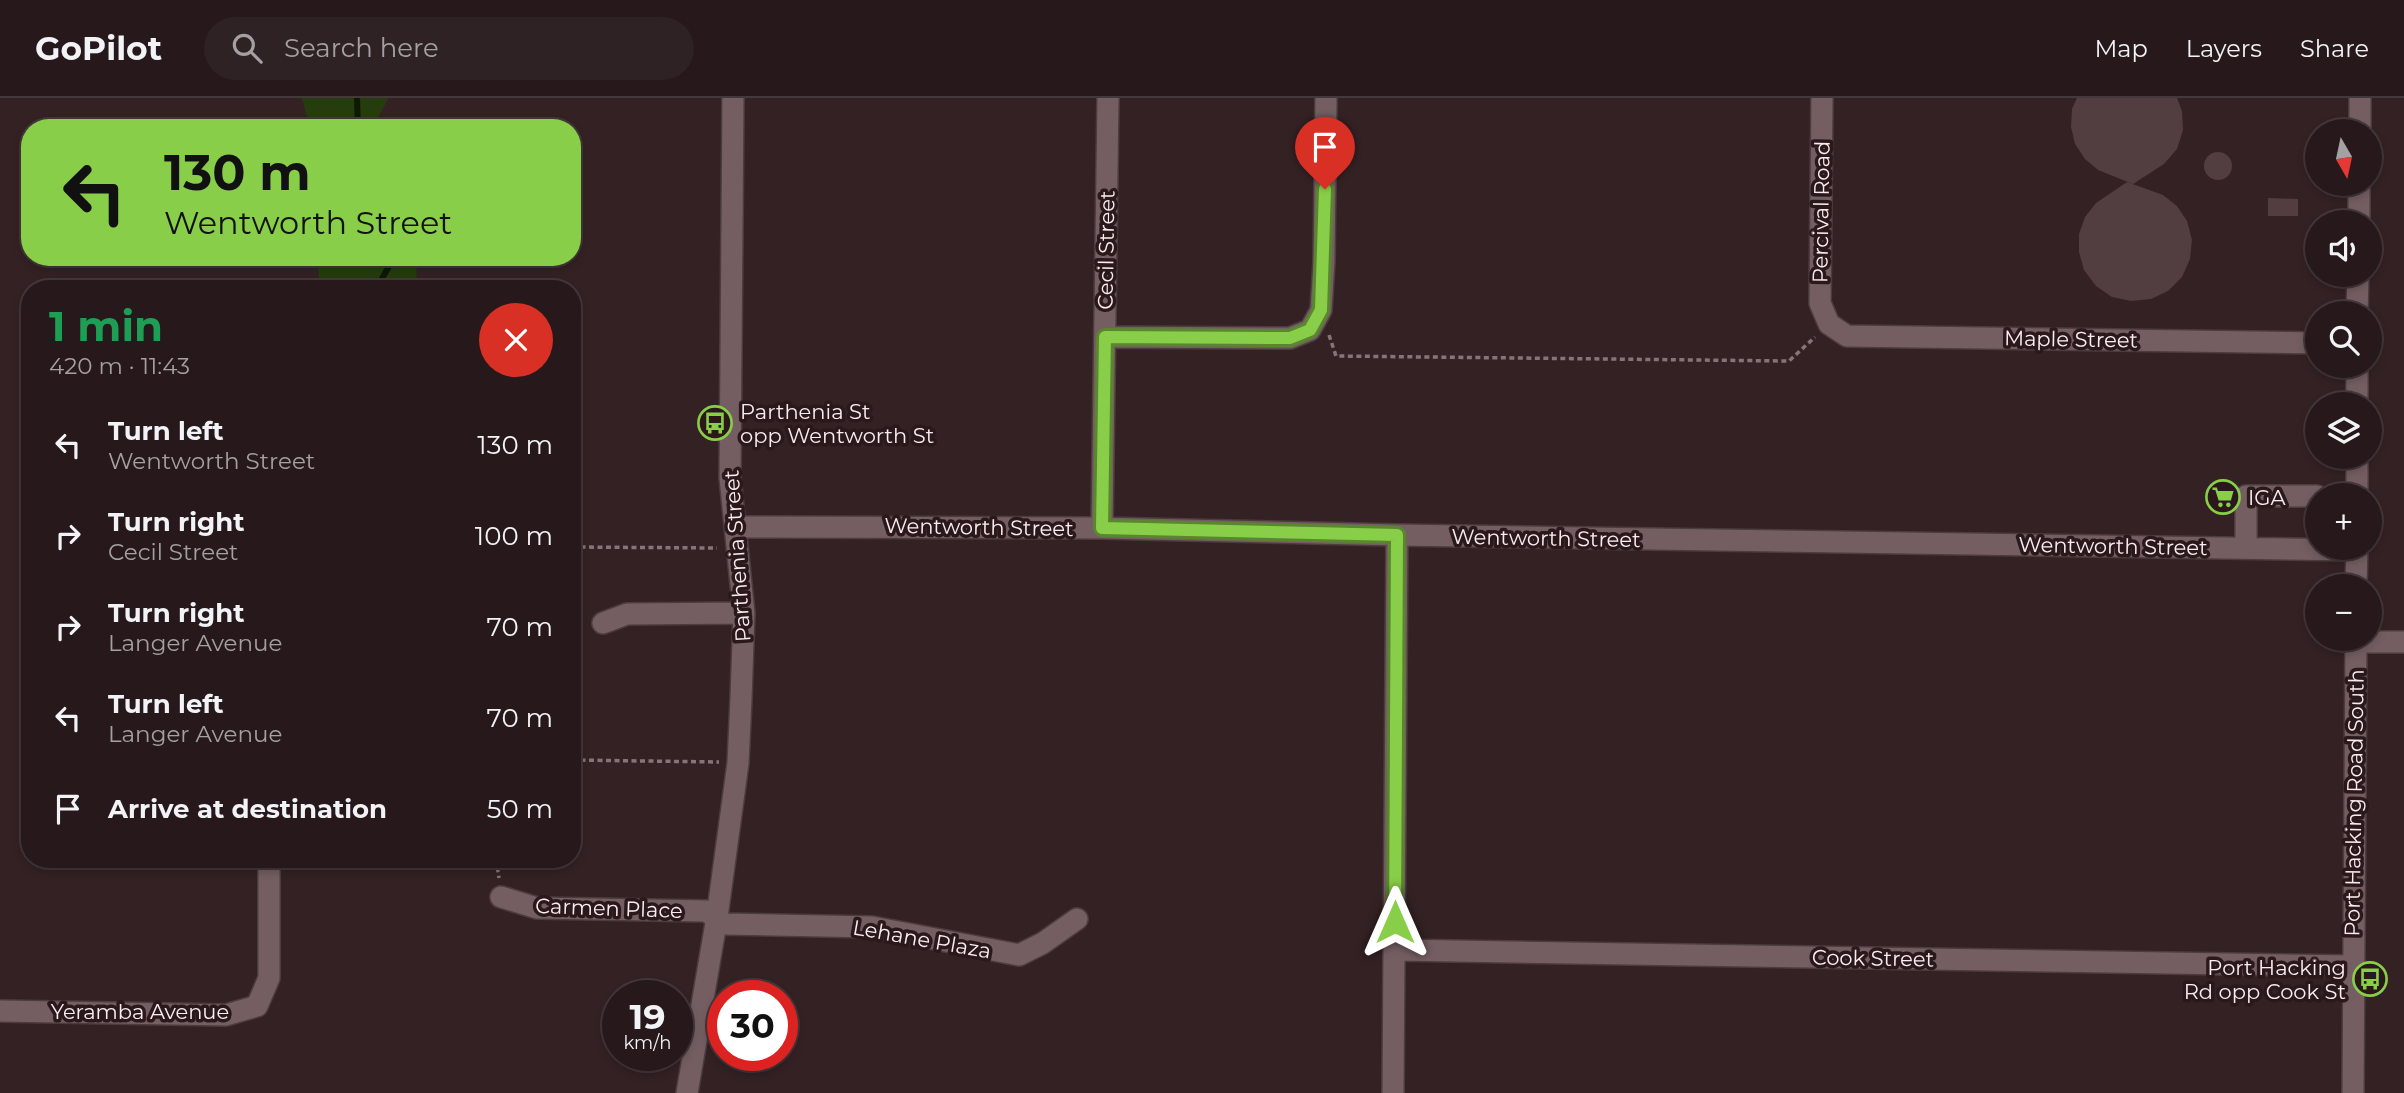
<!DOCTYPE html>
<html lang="en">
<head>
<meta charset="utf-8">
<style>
  body { margin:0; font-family:Montserrat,sans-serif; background:#2f2224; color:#f1f3f6; height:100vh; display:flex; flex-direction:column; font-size:26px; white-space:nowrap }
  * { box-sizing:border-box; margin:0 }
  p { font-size:23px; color:#a4a0a3 }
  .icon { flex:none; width:38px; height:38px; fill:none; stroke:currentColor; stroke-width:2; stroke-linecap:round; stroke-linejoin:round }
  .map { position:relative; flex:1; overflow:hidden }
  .sheet { position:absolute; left:21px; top:182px; width:560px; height:588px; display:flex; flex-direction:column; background:#27191b; border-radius:28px; box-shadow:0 4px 10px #0003,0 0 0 2px #43383a }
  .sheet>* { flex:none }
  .guide { position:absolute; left:21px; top:21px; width:560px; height:147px; border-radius:28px; box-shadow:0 4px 10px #0003,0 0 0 2px #43383a; background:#89ce48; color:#111; overflow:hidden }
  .needle { width:46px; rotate:171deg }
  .fabs { position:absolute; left:2305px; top:21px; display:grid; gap:14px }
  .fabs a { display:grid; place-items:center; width:77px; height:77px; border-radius:50%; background:#27191b; box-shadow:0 4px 10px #0003,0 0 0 2px #43383a; font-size:35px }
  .speed { position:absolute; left:602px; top:882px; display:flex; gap:14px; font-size:35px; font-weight:700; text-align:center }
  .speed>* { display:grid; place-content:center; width:91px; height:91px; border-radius:50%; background:#27191b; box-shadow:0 4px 10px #0003,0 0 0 2px #43383a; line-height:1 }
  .speed small { font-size:18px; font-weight:400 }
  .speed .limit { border:10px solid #d22; background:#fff; color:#111 }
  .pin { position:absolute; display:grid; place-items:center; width:60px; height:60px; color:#fff; margin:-72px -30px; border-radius:50% 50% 50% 0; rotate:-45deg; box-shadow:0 0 7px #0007 }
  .pin .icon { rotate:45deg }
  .me { position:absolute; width:77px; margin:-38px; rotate:0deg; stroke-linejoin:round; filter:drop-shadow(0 0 5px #0008) }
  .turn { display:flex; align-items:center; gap:24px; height:147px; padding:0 28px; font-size:32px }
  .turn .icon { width:91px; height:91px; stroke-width:2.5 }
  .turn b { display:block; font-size:49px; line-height:60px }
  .round { display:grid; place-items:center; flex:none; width:74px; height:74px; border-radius:37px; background:#2f2224 }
  .head { display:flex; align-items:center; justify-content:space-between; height:119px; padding:0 28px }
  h1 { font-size:42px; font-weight:700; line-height:52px; color:#1e9e55 }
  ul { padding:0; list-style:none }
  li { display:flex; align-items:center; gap:21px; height:91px; padding:0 28px }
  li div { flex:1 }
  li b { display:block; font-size:26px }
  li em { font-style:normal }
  header { display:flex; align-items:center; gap:42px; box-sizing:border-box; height:98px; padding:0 35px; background:#27191b; border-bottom:2px solid #43383a }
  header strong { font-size:33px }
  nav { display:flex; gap:38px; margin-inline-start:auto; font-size:24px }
  .search { width:490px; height:63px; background:#2f2224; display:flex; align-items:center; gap:18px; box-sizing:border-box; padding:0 24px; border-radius:38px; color:#a4a0a3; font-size:26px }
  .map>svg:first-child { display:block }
  .green { fill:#253d0d }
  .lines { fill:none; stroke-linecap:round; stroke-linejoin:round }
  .stream { stroke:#0d1904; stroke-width:6 }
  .building { fill:#523d40 }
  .minor-casing { stroke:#4c3c3e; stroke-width:24 }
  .path { stroke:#867578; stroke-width:3.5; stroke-dasharray:5 3.5; stroke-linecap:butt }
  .minor { stroke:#745e62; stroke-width:21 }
  .route-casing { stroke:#59862f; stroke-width:18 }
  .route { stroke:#89ce48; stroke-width:12 }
  .labels { text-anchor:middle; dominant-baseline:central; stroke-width:7; stroke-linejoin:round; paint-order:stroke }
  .street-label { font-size:21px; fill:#faecee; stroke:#2a181b }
  .poi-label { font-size:21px; fill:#faecee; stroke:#2a181b; text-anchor:start }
</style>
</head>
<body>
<header>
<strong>GoPilot</strong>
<div class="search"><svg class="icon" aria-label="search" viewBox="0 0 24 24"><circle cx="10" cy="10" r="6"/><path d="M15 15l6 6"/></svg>Search here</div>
<nav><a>Map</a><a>Layers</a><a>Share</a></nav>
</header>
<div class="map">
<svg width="2404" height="995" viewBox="0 0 2404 995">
  <rect width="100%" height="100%" fill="#342124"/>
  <!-- green -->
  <path class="green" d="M302 0H387L388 1 372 30H310Z
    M317 159H416L417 191H320Z"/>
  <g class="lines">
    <!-- stream -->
    <path class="stream" d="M357 0 358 30
      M376 191 388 170 383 159"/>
  </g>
  <!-- building -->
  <path class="building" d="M2077 0H2177L2182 13 2183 32 2177 51 2164 66 2133 86 2098 72 2085 61 2075 46 2071 29 2072 11Z
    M2204 68a14 14 0 1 1 28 0a14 14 0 1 1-28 0Z
    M2127 84 2163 97 2177 108 2187 123 2192 142 2190 161 2182 179 2168 193 2151 201 2131 203 2112 199 2096 188 2084 172 2079 154V136L2085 119 2096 105Z
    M2268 100 2298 101V118H2268Z"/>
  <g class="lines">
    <!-- minor casing -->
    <g class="minor-casing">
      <path id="minor" d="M1822 0 1820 205 1829 226 1847 238 2317 245
        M2360 33V0
        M2359 124V86
        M2357 215 2358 177
        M1105 239 1290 240 1310 232 1321 212 1324 164 1326 0
        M2357 268V306
        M2357 359V397
        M735 429 1102 430 1397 437 2357 452
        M1102 430 1108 0
        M2246 450V398H2317
        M2356 488 2357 450
        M603 525 627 516 744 515
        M2356 544H2404
        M501 799 537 810 706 813 725 826 872 829 1019 857 1043 845 1077 821
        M1395 852 2352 868
        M0 913 226 917 257 908 269 880V761
        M687 995 717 819 738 665 741 601 744 515 730 380 733 0
        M1393 995 1397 437
        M2353 995 2356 541"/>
    </g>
    <!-- path -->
    <path class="path" d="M1329 237 1336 258 1789 263 1815 239
      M572 449 717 450
      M572 662 719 664
      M496 761 499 780"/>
    <!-- minor -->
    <use href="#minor" class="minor"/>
  </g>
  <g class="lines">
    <!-- route casing -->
    <g class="route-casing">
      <path id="route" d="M1325 91 1321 212 1310 232 1290 240 1105 239 1102 430 1397 437 1395 824"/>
    </g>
    <!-- route -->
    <use href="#route" class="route"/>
  </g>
  <!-- icons -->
  <defs>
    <g id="bus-ring" transform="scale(1.75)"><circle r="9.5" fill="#2a181b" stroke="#89ce48" stroke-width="1.5"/><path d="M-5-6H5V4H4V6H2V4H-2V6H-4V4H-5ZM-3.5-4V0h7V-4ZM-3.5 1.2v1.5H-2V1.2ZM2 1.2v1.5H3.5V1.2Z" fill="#89ce48"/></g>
    <g id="supermarket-ring" transform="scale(1.75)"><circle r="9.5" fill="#2a181b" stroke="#89ce48" stroke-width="1.5"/><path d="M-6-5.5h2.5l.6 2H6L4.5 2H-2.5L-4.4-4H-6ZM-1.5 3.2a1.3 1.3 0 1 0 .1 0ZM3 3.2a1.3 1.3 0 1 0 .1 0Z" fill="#89ce48"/></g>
  </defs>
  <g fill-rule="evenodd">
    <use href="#bus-ring" x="715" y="325"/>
    <use href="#supermarket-ring" x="2223" y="399"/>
    <use href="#bus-ring" x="2370" y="881"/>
  </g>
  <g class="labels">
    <!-- street labels -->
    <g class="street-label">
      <text transform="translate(1821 114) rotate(-89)">Percival Road</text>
      <text transform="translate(1106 152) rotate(-89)">Cecil Street</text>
      <text transform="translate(2071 241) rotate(1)">Maple Street</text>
      <text transform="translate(979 429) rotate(1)">Wentworth Street</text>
      <text transform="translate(1546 440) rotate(1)">Wentworth Street</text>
      <text transform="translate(2113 448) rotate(1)">Wentworth Street</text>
      <text transform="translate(737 458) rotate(-94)">Parthenia Street</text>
      <text transform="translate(2354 705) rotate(-89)">Port Hacking Road South</text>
      <text transform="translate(609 810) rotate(2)">Carmen Place</text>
      <text transform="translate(922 841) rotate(10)">Lehane Plaza</text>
      <text transform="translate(1873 860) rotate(1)">Cook Street</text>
      <text x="140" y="913">Yeramba Avenue</text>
    </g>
    <!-- poi labels -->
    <g class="poi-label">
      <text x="740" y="313">Parthenia St<tspan x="740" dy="24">opp Wentworth St</tspan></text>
      <text x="2248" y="399">IGA</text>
      <text x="2346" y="869" text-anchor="end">Port Hacking<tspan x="2346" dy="24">Rd opp Cook St</tspan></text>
    </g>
  </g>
</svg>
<div class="fabs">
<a><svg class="needle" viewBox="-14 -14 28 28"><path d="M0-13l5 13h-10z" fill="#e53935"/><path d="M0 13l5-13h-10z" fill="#a4a0a3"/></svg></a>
<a><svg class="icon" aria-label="sound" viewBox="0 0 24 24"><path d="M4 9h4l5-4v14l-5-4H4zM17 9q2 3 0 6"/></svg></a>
<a><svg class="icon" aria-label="search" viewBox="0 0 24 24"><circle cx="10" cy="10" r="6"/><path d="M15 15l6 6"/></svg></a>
<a><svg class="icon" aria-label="layers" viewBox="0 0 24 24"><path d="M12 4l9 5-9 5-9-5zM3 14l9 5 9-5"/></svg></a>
<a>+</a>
<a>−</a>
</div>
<div class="speed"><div>19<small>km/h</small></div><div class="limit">30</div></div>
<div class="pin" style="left:1325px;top:91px;background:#d93025"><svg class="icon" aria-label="arrive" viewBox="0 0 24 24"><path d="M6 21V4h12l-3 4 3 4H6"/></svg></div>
<svg class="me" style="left:1395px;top:824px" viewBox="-20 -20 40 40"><path d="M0-17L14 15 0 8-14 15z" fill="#89ce48" stroke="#fff" stroke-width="4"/></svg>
<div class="guide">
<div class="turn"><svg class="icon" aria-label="left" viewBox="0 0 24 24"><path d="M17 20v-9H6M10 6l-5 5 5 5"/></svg><div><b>130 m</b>Wentworth Street</div></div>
</div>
<section class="sheet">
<div class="head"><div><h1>1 min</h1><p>420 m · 11:43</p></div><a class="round" style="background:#d93025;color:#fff"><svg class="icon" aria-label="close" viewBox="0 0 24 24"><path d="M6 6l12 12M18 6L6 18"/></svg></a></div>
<ul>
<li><svg class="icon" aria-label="left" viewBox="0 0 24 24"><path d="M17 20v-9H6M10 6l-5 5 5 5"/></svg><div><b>Turn left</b><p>Wentworth Street</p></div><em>130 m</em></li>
<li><svg class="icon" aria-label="right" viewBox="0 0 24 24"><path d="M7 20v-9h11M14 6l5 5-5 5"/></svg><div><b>Turn right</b><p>Cecil Street</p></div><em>100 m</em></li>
<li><svg class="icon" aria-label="right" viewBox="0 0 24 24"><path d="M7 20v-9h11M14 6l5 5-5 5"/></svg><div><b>Turn right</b><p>Langer Avenue</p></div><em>70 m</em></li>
<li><svg class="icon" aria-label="left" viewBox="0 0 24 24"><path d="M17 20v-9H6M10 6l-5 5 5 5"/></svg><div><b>Turn left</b><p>Langer Avenue</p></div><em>70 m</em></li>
<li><svg class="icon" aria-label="arrive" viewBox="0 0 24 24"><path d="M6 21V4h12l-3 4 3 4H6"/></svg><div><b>Arrive at destination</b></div><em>50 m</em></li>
</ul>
</section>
</div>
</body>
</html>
